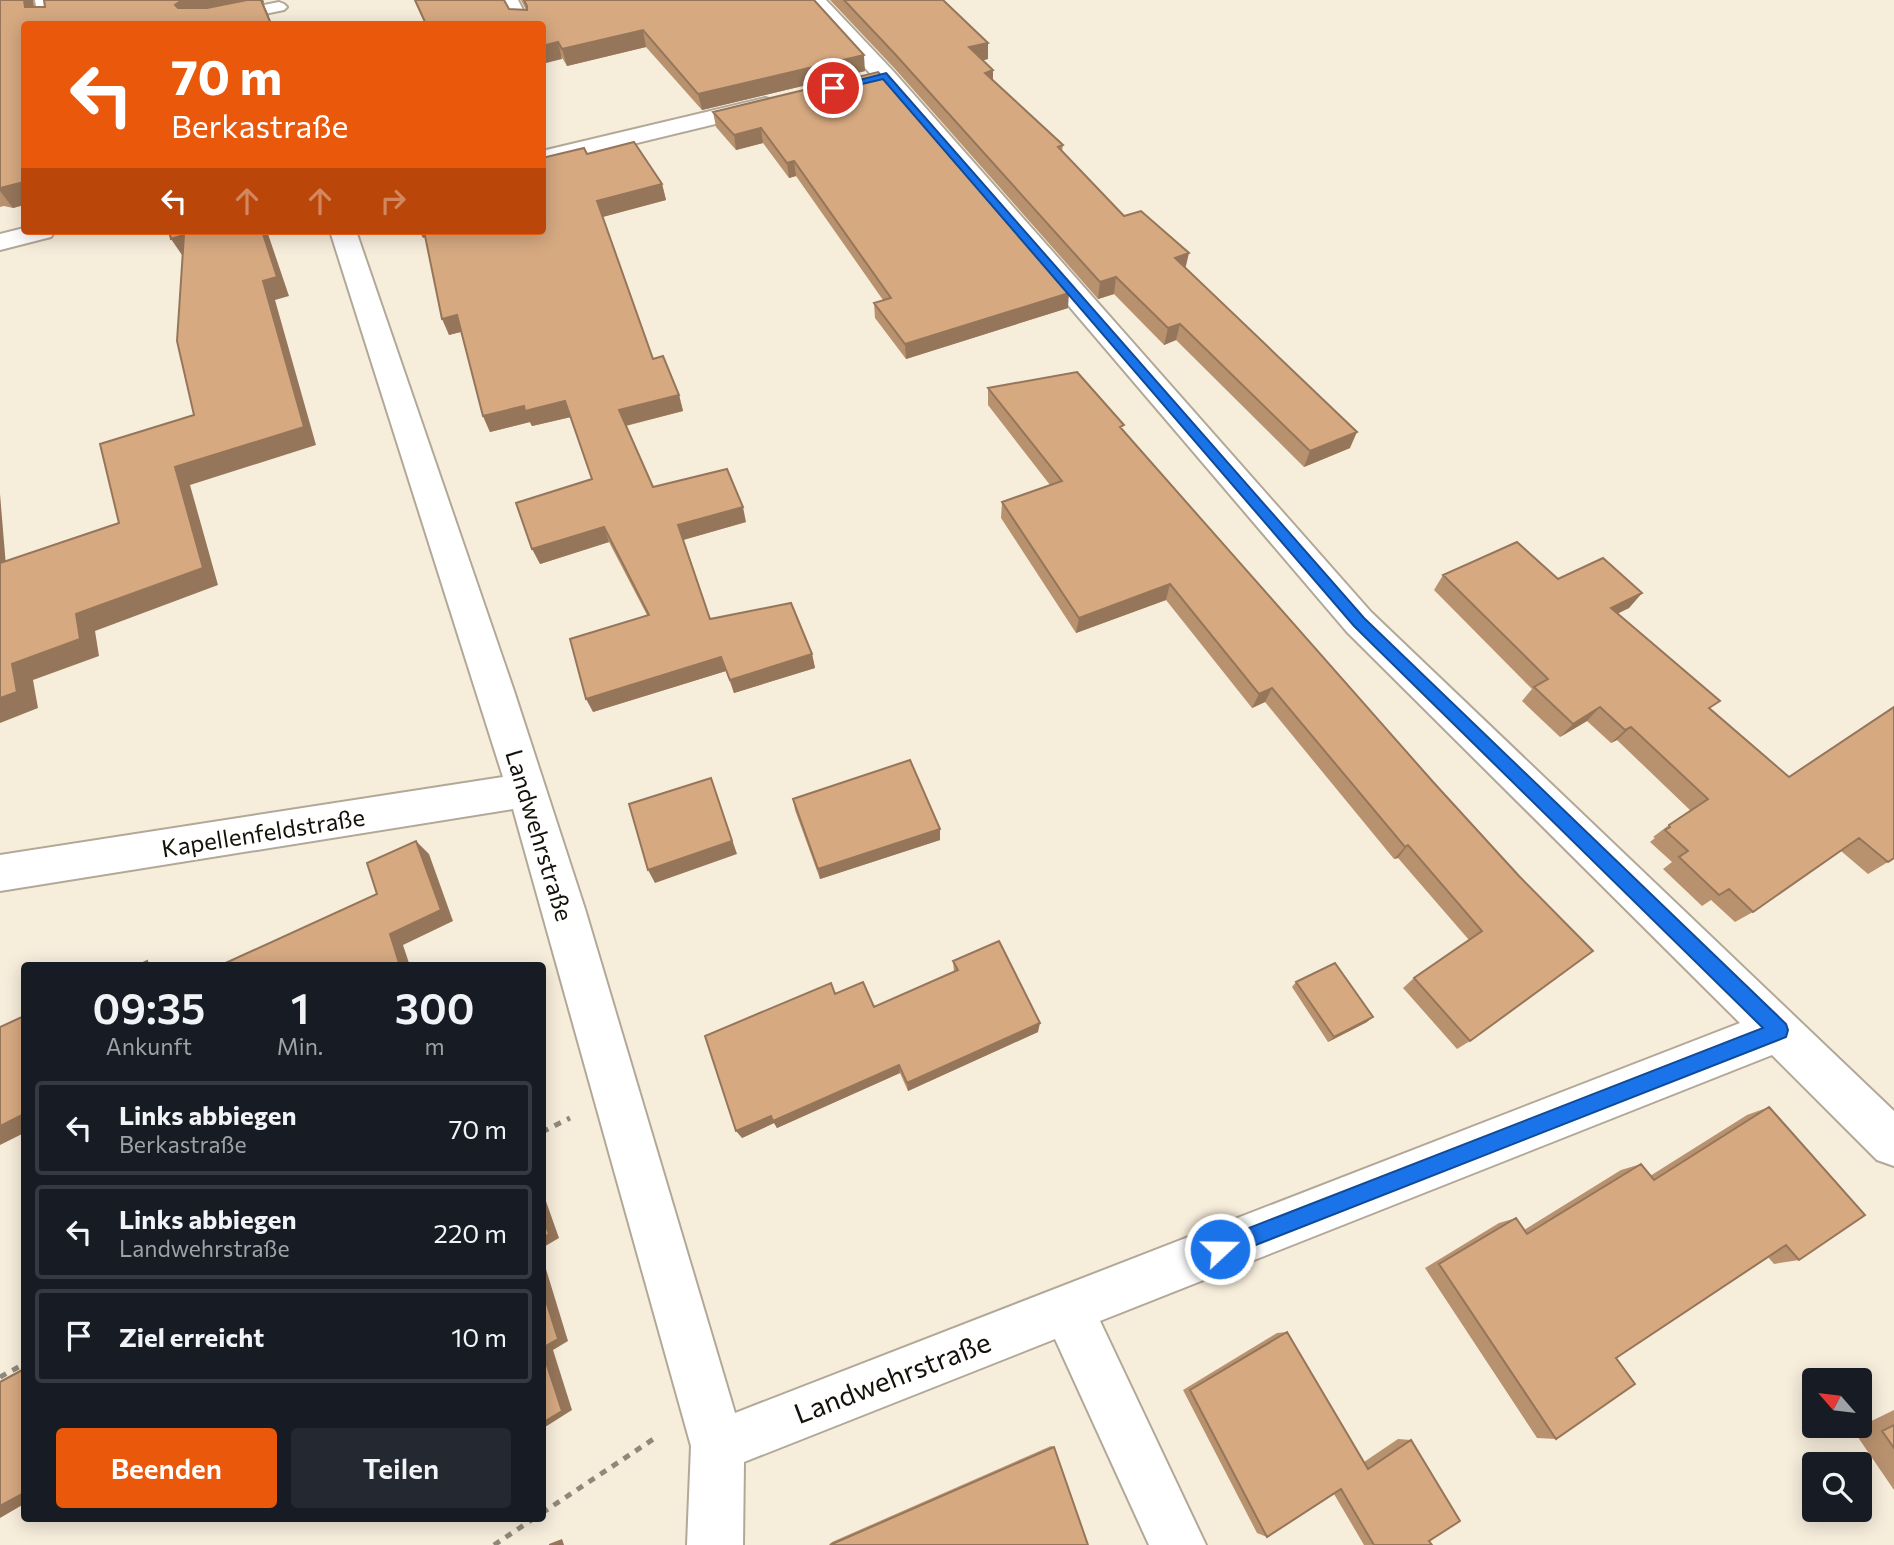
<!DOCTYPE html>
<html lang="de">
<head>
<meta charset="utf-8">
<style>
  body { margin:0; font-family:Commissioner,sans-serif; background:#242831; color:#f1f3f6; height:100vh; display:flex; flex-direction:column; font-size:26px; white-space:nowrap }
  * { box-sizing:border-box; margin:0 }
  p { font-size:23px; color:#9ea1a6 }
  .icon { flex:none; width:38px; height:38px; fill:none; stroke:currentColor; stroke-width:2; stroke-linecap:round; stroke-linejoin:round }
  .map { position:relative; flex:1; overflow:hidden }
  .side { position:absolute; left:21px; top:962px; width:525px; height:560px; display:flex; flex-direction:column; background:#171b24; border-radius:7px; box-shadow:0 4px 18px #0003 }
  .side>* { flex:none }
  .top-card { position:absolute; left:21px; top:21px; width:525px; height:214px; border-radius:7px; box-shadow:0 4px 18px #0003; background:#ea580c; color:#fff; overflow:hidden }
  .needle { width:46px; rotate:298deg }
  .tools { position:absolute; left:1802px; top:1368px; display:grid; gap:14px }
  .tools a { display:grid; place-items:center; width:70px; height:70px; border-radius:7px; background:#171b24; box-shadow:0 4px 18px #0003; font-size:35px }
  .pin { position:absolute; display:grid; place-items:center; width:60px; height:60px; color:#fff; margin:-30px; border:4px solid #fff; border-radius:50%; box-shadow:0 2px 7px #0007 }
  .me { position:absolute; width:77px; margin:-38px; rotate:69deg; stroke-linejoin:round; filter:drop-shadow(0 0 5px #0008) }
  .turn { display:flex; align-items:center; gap:24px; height:147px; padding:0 35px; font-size:32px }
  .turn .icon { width:91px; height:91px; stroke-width:2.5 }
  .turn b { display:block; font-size:49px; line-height:60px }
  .lanes { display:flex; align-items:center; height:66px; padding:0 35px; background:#0003; justify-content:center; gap:35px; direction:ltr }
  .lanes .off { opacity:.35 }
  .eta { display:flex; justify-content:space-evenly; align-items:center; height:119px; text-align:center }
  .eta b { font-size:42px; font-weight:600; line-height:49px }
  .primary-button { display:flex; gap:14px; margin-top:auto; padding:14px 35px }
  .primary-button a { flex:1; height:80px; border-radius:7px; background:#ea580c; color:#fff; font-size:28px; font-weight:600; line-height:80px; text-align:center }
  .primary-button a+a { background:#242831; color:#f1f3f6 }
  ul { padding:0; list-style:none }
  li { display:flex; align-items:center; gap:21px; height:94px; margin:0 14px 10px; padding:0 21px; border:4px solid #363941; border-radius:7px }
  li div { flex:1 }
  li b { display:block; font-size:26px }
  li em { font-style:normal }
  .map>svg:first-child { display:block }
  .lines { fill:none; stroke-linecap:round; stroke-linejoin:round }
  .service-casing { stroke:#b2a898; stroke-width:4 }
  .minor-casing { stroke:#b2a898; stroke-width:4 }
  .path { stroke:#8f887b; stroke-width:5; stroke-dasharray:7 7; stroke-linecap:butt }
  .service { fill:#fff; fill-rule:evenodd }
  .minor { fill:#fff; fill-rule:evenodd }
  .wall { fill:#b8916f }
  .shaded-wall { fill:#96765a }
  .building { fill:#d6a981; stroke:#96765a; stroke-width:2 }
  .route { fill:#1a73e8; stroke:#114b97; stroke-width:2 }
  .labels { text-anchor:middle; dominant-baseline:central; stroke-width:5; stroke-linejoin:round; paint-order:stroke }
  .street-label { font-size:24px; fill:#14100a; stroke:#fff }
  .near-street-label { font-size:28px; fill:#14100a; stroke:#fff }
</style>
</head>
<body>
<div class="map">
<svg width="1894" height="1545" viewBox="0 0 1894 1545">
  <rect width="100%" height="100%" fill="#f7eddb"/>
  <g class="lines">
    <!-- service casing -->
    <g class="service-casing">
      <path id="service" d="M35 0H51L55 24H39Z
        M502 0H518L530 24H516Z
        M279 2 284 4 287 7 284 10 217 24H188L196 19Z"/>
    </g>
    <!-- minor casing -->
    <g class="minor-casing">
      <path id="minor" d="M803 0H826L893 71 1371 612 1894 1111V1166L1877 1160 1772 1055 1100 1321 1206 1545H1149L1055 1339 744 1462 743 1545H687L691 1446 513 809 0 891V855L503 777 330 231H356L514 691 585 909 735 1413 1740 1023 1347 632 877 81Z
        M765 98 773 100 777 105 773 110 542 166V151Z
        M24 228V231H55L51 237 0 250V234Z"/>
    </g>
    <!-- path -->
    <path class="path" d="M542 1132 570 1118
      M0 1377 24 1364
      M542 1513 658 1436
      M494 1545 533 1519"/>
    <!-- service -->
    <use href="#service" class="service"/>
    <!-- minor -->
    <use href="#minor" class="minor"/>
  </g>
  <!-- wall -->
  <path class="wall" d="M0 0 34 7H45L44 0H263L264 2 263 3 269 16 24 24V205L13 208 4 206 0 207Z
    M414 0H504L509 9 526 10 521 0H814L865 71 702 110 646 47 567 66 542 24H425Z
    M830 0H943L988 59 983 60 993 70V80L1063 145 1062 151 1124 216 1186 269 1350 448 1304 467 1176 340 1164 345 1114 294 1098 299 895 69Z
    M878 72 1068 308 906 359 875 318 874 303 883 300 796 176 789 178 763 143 736 150 716 127 713 112Z
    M587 154 662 184 666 200 603 217 653 359 679 395 683 411 626 426 653 487 746 522 683 540 710 619 812 654 815 668 734 693 726 671 593 712 647 615 609 542 540 564 592 479 571 417 532 426 530 422 490 432 483 416 461 332 449 335 426 237 423 238Z
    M988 388 1123 431 1434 783 1519 876 1470 1041 1457 1049 1403 988 1414 978 1469 940 1398 858 1394 859 1265 702 1252 708 1166 600 1076 633 1001 518 1002 502 1050 485 988 405Z
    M1443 575 1558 579 1642 593 1629 608 1618 613 1711 709 1888 862 1868 874 1841 851 1753 912 1735 922 1711 900 1702 906 1663 869 1672 862 1650 842 1655 838 1653 837 1669 825 1691 811 1617 740 1611 743 1587 721 1560 737 1522 701 1532 689 1434 590Z
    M793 799 940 829V840L820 879 795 810Z
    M953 961 1038 1032 908 1091 900 1073 777 1128 774 1123 742 1138 835 994 874 1007 954 972Z
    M1296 982 1367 1022 1328 1042 1292 987Z
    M1769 1107 1799 1260 1774 1264 1768 1257 1616 1358 1556 1439 1537 1438 1425 1268 1499 1223 1516 1218 1524 1230 1621 1170 1641 1164 1650 1176 1747 1115Z
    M1287 1332 1364 1462 1398 1439 1411 1440 1429 1541 1432 1545H1364L1334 1494 1267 1537 1257 1533 1183 1390 1277 1333Z
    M1894 1410V1490L1853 1430Z
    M1051 1446 1054 1447 1088 1545H829L832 1542Z"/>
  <!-- shaded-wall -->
  <path class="shaded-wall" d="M24 0H33L37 24 25 7Z
    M182 0H263L264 2 263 3 272 24H185L175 5Z
    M643 30 646 47 567 66 562 49Z
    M558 42 562 59 542 64V46Z
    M988 43V59L969 64V47Z
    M864 55 865 71 702 110 698 94Z
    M993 70V87L985 73Z
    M761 128 763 143 736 150 734 135Z
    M794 161 796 176 789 178 787 163Z
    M24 182V205L13 208 0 191V188Z
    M662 184 666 200 602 217 597 201Z
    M262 231H267L289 296 275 300 316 445 190 485 218 585 95 631 99 656 33 680 38 708 0 723V698L12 664 76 614 175 467 263 281Z
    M419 231H427L429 236 423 238Z
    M184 235V258L171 239Z
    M1189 253 1185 270 1175 258Z
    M1116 277 1114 294 1098 299 1100 282Z
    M1069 293 1068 308 906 359 905 344Z
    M457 315 464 331 449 335 442 319Z
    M1180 324 1176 340 1164 345 1168 328Z
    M679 395 683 411 624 426 619 410Z
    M565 401 571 417 532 426 530 422 490 432 483 416 524 406Z
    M1357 432 1350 448 1304 467 1310 451Z
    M0 494 6 566 0 572Z
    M743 507 746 522 683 540 678 525Z
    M604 527 609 542 540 564 532 549Z
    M1170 584 1166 600 1076 633 1079 618Z
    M1642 593 1629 608 1599 623 1611 608Z
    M812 654 815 668 734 693 730 680Z
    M721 657 726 671 593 712 586 699Z
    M1272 688 1265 702 1252 708 1259 694Z
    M1600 707 1587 721 1560 737 1573 724Z
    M1631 727 1617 740 1611 743 1625 730Z
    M711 778 737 854 655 883 648 870Z
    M940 829V840L820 879 818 869Z
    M416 841 429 854 453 921 403 945 410 966H400L390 934Z
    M1408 845 1398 858 1394 859 1405 847Z
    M147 961 156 966H148Z
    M1373 1017 1367 1022 1328 1042 1334 1037Z
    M1040 1023 1038 1032 908 1091 907 1083Z
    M899 1065 900 1073 777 1128 774 1123 742 1138 736 1131 771 1116Z
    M24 1114V1133L0 1145V1126Z
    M542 1190 559 1238 542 1248Z
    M542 1256 568 1341 553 1350 572 1410 542 1429Z
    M24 1493V1504L0 1518V1506Z
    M562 1539 564 1545H549V1544Z"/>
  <!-- building -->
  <path class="building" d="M0 0H24L25 7H45L44 0H182L175 5 178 8H207L247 0H261L271 24H24V182L0 188Z
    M415 0H504L509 9 527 10V6L524 0H814L864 55 698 94 643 30 562 49 558 42 542 46V24H426Z
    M844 0H943L988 43 969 47 993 70 985 73 1063 145 1058 147 1124 216 1141 211 1189 253 1175 258 1357 432 1310 451 1180 324 1168 328 1116 277 1100 282 894 53Z
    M878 72 1069 293 905 344 874 303 891 298 794 161 787 163 761 128 734 135 713 112Z
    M634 142 662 184 597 201 653 359 663 356 679 395 619 410 653 487 727 469 743 507 678 525 710 619 791 603 812 654 730 680 721 657 586 699 570 639 649 615 604 527 532 549 516 503 592 479 565 401 525 411 524 406 483 416 457 315 442 319 424 231H542V158L584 148 587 154Z
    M169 231H262L277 277 263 281 304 427 175 467 203 568 76 614 80 639 12 664 17 692 0 698V563L119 523 100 444 194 415 177 341 184 235 171 239Z
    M1077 372 1124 425 1120 427 1434 783 1519 876 1593 951 1470 1041 1414 978 1482 931 1408 845 1405 847 1272 688 1259 694 1170 584 1079 618 1002 502 1062 481 988 388Z
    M1517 542 1558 579 1603 558 1642 593 1611 608 1720 701 1709 708 1789 777 1894 707V858L1888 862 1859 838 1753 912 1729 889 1719 895 1679 857 1688 851 1665 830 1670 827 1669 825 1708 799 1631 727 1625 730 1600 707 1573 724 1534 687 1548 679 1443 575Z
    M910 760 940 829 818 869 793 799Z
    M711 778 732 841 648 870 629 804Z
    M416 841 441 910 390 934 400 966H219L377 894 367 863Z
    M999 941 1040 1023 907 1083 899 1065 773 1121 771 1116 736 1131 705 1036 831 983 835 994 863 982 874 1007 958 970 953 961Z
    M147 961 148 966H137Z
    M1335 963 1373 1017 1334 1037 1296 982Z
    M24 1016V1114L0 1126V1027Z
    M1769 1107 1865 1215 1799 1260 1786 1245 1616 1358 1635 1384 1556 1439 1439 1264 1516 1218 1527 1234 1641 1164 1654 1180Z
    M542 1215 549 1234 542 1238Z
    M542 1288 558 1339 542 1348Z
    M1287 1332 1368 1469 1411 1440 1460 1521 1429 1541 1432 1545H1374L1341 1489 1267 1537 1190 1390Z
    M542 1350 562 1411 542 1423Z
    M24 1369V1493L0 1506V1382Z
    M1894 1425V1448L1882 1431Z
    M1054 1447 1088 1545H830Z"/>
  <!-- route -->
  <path class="route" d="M886 73 1364 618 1786 1024 1788 1030 1786 1037 1220 1259 1213 1256 1210 1249 1213 1242 1763 1028 1354 626 883 79 833 91 828 88Z"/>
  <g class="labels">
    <!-- street labels -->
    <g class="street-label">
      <text transform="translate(263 832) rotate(-9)">Kapellenfeldstraße</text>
      <text transform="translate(540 835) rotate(73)">Landwehrstraße</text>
    </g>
    <!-- near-street labels -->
    <g class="near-street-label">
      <text transform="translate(892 1377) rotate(-21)">Landwehrstraße</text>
    </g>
  </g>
</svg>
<div class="tools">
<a><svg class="needle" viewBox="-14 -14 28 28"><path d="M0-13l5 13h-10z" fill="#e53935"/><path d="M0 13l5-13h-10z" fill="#9ea1a6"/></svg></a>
<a><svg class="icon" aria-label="search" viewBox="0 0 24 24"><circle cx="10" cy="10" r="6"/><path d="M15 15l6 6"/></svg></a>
</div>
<div class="pin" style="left:833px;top:88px;background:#d93025"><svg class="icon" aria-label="arrive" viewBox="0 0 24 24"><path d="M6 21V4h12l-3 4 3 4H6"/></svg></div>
<svg class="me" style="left:1220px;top:1249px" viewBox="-20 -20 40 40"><circle r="17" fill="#1a73e8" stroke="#fff" stroke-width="3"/><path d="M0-11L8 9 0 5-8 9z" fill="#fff"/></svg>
<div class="top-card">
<div class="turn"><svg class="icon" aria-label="left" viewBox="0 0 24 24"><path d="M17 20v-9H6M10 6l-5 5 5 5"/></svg><div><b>70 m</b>Berkastraße</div></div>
<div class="lanes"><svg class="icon" aria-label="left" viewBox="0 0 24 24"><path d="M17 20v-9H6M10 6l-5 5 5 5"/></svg><svg class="icon off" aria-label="ahead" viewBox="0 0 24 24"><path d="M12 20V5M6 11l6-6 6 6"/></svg><svg class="icon off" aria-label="ahead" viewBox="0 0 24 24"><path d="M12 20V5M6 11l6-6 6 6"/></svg><svg class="icon off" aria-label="right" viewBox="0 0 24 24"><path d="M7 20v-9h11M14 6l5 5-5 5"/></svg></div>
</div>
<section class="side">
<div class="eta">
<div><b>09:35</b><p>Ankunft</p></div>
<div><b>1</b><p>Min.</p></div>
<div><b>300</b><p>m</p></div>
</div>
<ul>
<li><svg class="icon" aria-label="left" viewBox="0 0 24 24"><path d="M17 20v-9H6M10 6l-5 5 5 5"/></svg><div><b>Links abbiegen</b><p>Berkastraße</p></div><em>70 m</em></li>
<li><svg class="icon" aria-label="left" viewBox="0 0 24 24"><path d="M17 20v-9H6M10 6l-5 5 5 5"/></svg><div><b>Links abbiegen</b><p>Landwehrstraße</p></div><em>220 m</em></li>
<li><svg class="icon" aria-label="arrive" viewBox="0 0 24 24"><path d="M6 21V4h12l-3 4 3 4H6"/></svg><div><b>Ziel erreicht</b></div><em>10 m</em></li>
</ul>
<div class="primary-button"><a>Beenden</a><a>Teilen</a></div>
</section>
</div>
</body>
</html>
